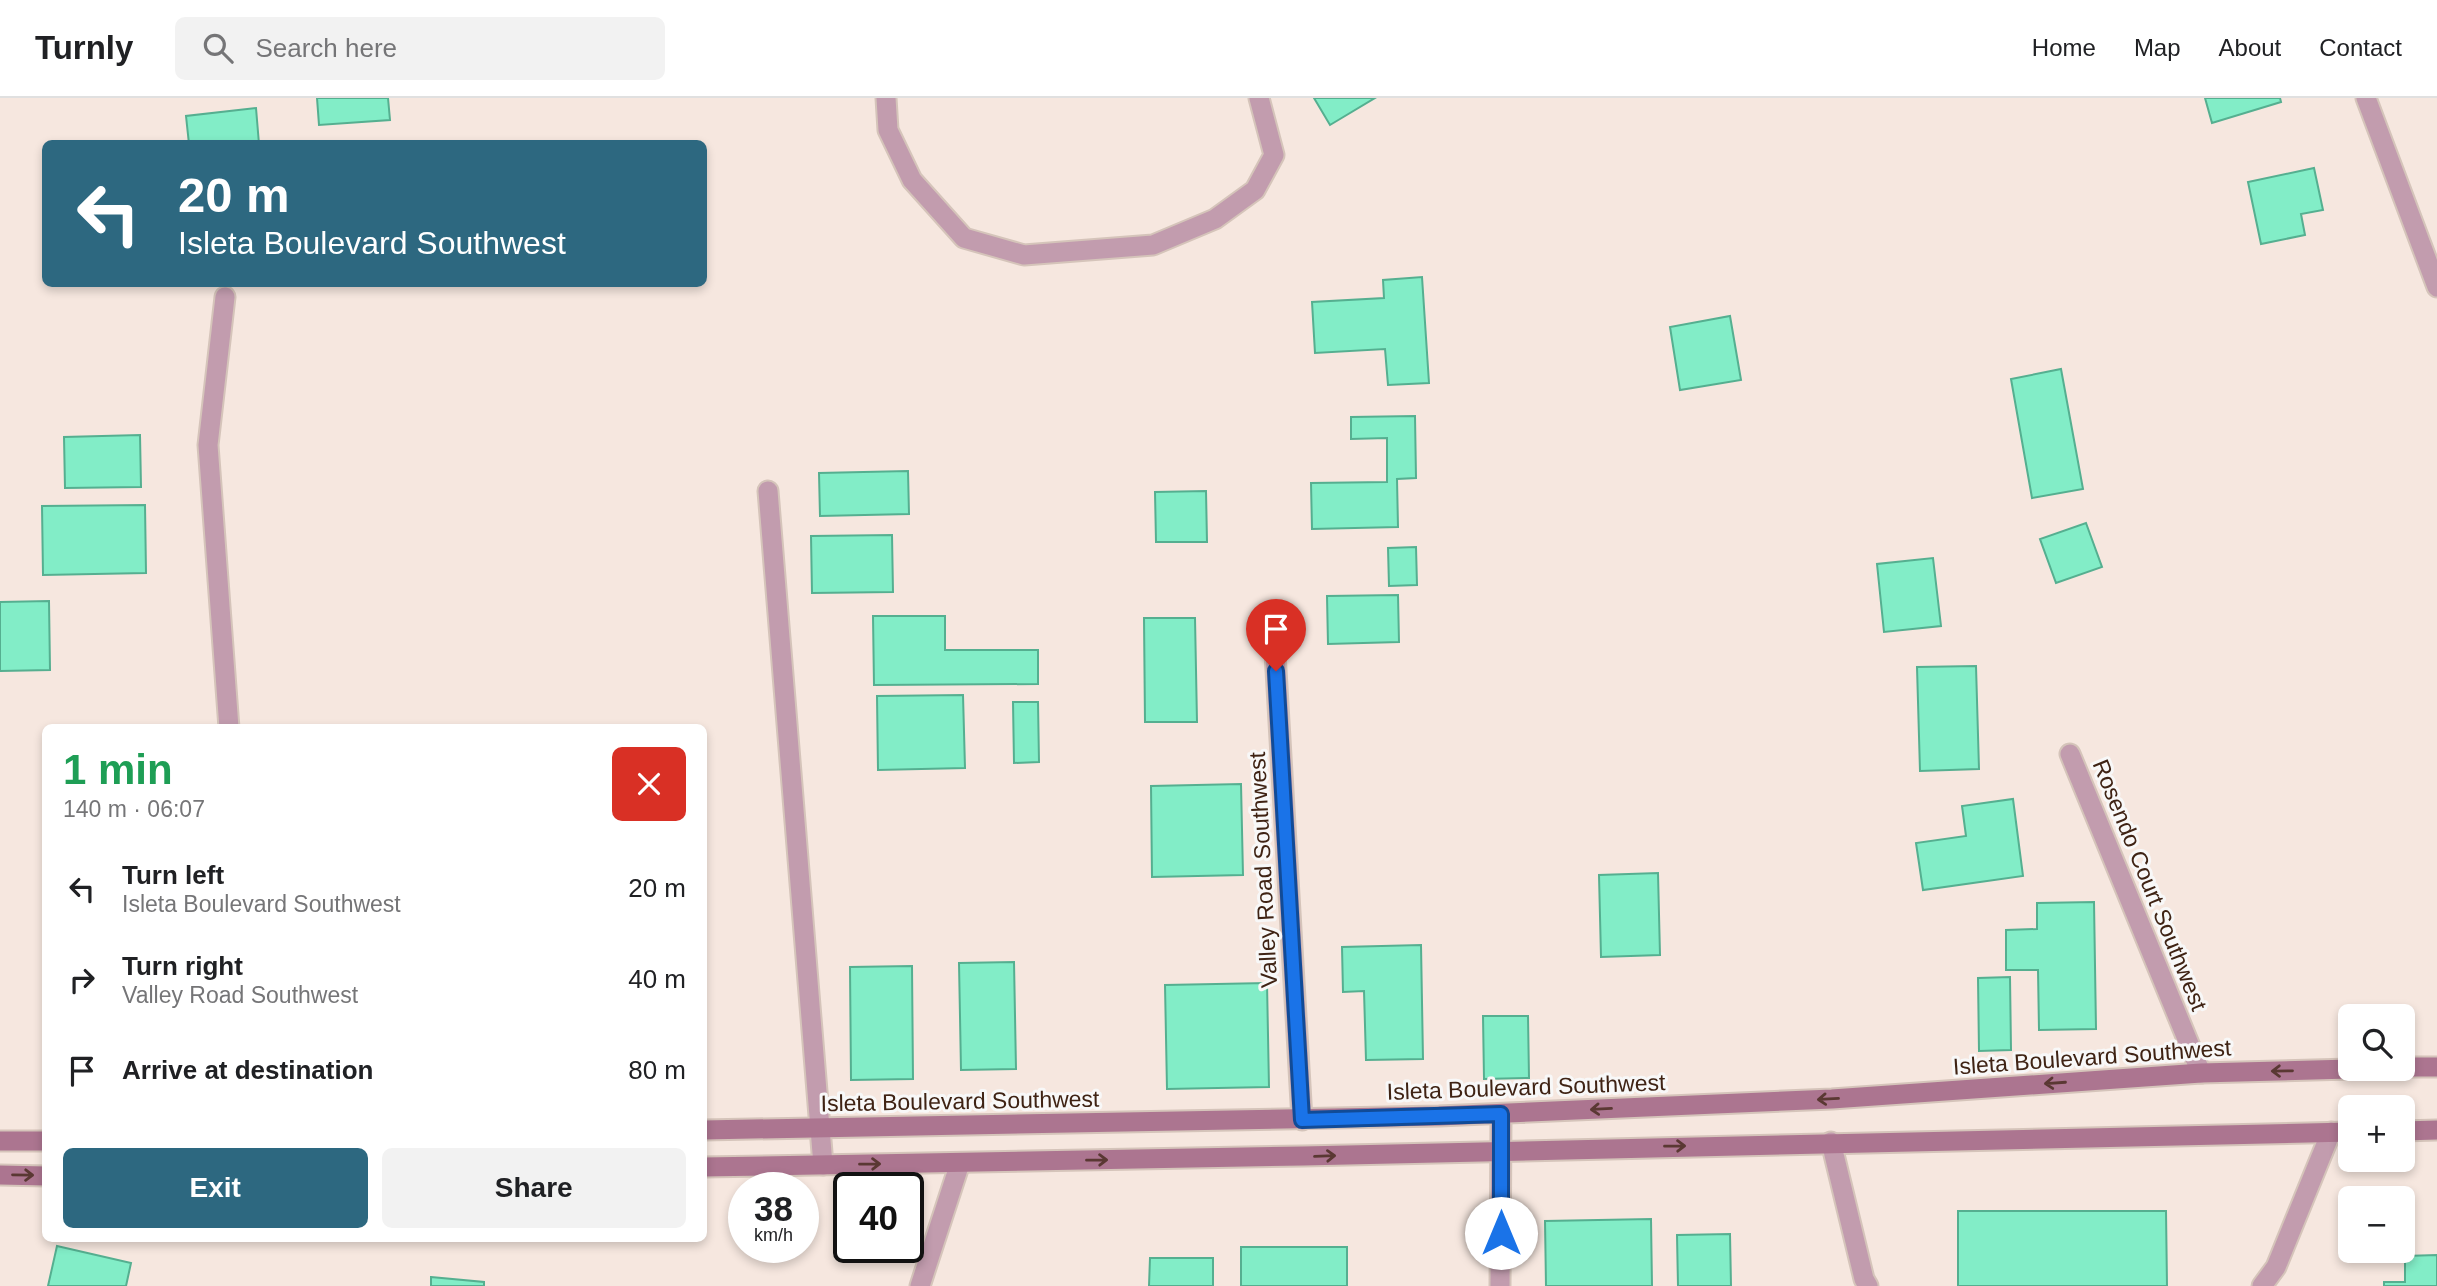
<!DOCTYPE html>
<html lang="en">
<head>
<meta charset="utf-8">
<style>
  body { margin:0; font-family:Arial,sans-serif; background:#f2f2f2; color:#202124; height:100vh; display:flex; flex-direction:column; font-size:26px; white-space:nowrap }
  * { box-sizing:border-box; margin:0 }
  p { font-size:23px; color:#757577 }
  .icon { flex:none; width:38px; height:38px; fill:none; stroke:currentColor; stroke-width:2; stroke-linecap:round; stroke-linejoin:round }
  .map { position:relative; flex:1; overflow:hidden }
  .side { position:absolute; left:42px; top:626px; width:665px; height:518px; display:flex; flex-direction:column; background:#fff; border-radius:10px; box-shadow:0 4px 10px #0003 }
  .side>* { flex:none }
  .guide { position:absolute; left:42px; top:42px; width:665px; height:147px; border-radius:10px; box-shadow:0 4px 10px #0003; background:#2d6880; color:#fff; overflow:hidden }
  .tools { position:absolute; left:2338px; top:906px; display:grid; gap:14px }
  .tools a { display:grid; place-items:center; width:77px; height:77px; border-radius:10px; background:#fff; box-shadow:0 4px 10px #0003; font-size:35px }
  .speed { position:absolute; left:728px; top:1074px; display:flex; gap:14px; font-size:35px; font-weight:700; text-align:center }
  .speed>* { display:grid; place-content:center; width:91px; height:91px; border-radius:50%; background:#fff; box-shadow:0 4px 10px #0003; line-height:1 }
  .speed small { font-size:18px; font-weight:400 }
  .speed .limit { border:4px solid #111; border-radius:10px; background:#fff; color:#111 }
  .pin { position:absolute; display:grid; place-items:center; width:60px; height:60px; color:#fff; margin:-72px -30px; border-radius:50% 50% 50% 0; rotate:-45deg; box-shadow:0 0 7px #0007 }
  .pin .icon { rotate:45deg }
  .me { position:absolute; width:77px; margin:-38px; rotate:0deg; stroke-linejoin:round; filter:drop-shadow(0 0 5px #0008) }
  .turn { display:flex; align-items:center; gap:24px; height:147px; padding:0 21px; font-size:32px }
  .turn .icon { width:91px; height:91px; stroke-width:2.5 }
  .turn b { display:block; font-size:49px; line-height:60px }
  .round { display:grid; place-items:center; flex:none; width:74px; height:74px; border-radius:10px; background:#f2f2f2 }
  .overview { display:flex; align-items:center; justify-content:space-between; height:119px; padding:0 21px }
  h1 { font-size:42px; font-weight:700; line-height:52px; color:#1e9e55 }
  .cta { display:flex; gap:14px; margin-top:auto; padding:14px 21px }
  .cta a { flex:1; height:80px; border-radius:10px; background:#2d6880; color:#fff; font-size:28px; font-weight:700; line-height:80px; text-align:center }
  .cta a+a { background:#f2f2f2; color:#202124 }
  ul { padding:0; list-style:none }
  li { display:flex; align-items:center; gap:21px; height:91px; padding:0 21px }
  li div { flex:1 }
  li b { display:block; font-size:26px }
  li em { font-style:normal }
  header { display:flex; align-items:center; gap:42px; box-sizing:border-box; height:98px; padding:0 35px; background:#fff; border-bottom:2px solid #e0e0e0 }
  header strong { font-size:33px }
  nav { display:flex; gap:38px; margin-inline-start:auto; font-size:24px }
  .search { width:490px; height:63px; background:#f2f2f2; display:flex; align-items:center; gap:18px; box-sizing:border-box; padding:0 24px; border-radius:10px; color:#757577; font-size:26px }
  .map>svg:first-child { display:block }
  .building { fill:#82edc7; stroke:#55af90; stroke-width:2 }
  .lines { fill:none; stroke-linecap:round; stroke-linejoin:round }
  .service-casing { stroke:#d5c4ba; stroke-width:23 }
  .minor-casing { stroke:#d5c4ba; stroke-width:23 }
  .tertiary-casing { stroke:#d5c4ba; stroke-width:23 }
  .secondary-casing { stroke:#d5c4ba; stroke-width:23 }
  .service { stroke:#c29cae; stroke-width:19 }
  .minor { stroke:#c29cae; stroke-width:19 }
  .tertiary { stroke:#c29cae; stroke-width:19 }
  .secondary { stroke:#ac7590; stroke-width:19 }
  .oneway { stroke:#5a3833 }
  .route-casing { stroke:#114b97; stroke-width:18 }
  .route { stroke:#1a73e8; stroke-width:12 }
  .labels { text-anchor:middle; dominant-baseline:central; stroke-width:6; stroke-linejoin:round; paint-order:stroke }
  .street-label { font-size:23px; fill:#3f2314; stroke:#f8f8f8 }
</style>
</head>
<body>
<header>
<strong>Turnly</strong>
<div class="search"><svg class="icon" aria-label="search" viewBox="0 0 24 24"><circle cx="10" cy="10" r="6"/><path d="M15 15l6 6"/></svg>Search here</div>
<nav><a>Home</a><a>Map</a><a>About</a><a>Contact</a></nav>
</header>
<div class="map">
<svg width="2437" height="1188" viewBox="0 0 2437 1188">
  <rect width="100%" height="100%" fill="#f6e7df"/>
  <!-- building -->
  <path class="building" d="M317 0H388L390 22 319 27Z
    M1314 0H1375L1330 27Z
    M2205 0H2280L2281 4 2212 25Z
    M256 10 259 46H189L186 18Z
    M2314 70 2323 112 2301 116 2305 137 2261 146 2248 84Z
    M1422 179 1429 285 1388 287 1385 251 1315 255 1312 204 1384 200 1383 182Z
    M1730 218 1741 282 1680 292 1670 229Z
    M2061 271 2083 391 2032 400 2011 281Z
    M1415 318 1416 380 1397 381 1398 429 1312 431 1311 385 1387 384V340L1351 341V319Z
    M140 337 141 389 65 390 64 339Z
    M908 373 909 416 820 418 819 375Z
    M1206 393 1207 444H1156L1155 394Z
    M145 407 146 475 43 477 42 408Z
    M2086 425 2102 469 2056 485 2040 441Z
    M892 437 893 494 812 495 811 438Z
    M1416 449 1417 487 1389 488 1388 450Z
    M1933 460 1941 528 1884 534 1877 466Z
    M1398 497 1399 544 1328 546 1327 498Z
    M49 503 50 572 0 573V504Z
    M873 518H945V552H1038V586L874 587Z
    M1144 520H1195L1197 624H1145Z
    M1976 568 1979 671 1920 673 1917 569Z
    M963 597 965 670 878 672 877 598Z
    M1013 604H1038L1039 664 1014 665Z
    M1241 686 1243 777 1152 779 1151 688Z
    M2013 701 2023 778 1923 792 1916 745 1966 738 1962 708Z
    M1658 775 1660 857 1601 859 1599 777Z
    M2094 804 2096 931 2039 932 2038 872H2006V832L2037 831V805Z
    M1421 847 1423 961 1366 962 1364 893 1343 894 1342 849Z
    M1014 864 1016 971 961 972 959 865Z
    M912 868 913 981 851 982 850 869Z
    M2010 879 2011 952 1979 953 1978 880Z
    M1267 885 1269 989 1167 991 1165 887Z
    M1483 918H1528L1529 980 1484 981Z
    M1958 1113H2166L2167 1188H1958Z
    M1651 1121 1652 1188H1546L1545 1123Z
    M1730 1136 1731 1188H1678L1677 1137Z
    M57 1148 131 1165 126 1188H48Z
    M1241 1149H1347V1188H1241Z
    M2437 1157V1188H2384V1184H2405V1158Z
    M1150 1160H1213V1188H1149Z
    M431 1179 484 1184V1188H431Z"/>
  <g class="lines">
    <!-- service casing -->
    <g class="service-casing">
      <path id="service" d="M886 0 888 32 912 82 964 140 1024 157 1153 147 1215 121 1255 92 1274 57 1259 0
        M768 393 823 1067
        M1831 1044 1864 1181 1868 1188
        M2262 1188 2276 1169 2331 1034"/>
    </g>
    <!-- minor casing -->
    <g class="minor-casing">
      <path id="minor" d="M225 199 208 347 229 630
        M1273 520 1302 1022
        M2070 656 2201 975
        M920 1188 960 1065"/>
    </g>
    <!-- tertiary casing -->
    <g class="tertiary-casing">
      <path id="tertiary" d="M2366 0 2437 189
        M1500 1188 1501 1016"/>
    </g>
    <!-- secondary casing -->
    <g class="secondary-casing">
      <path id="secondary" d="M2403 969H2437
        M704 1032 1439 1018 1832 1001 2201 975 2350 971
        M2403 1033 2437 1032
        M0 1043H46
        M704 1069 1303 1058 2350 1034
        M0 1077 46 1078"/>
    </g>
    <!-- service -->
    <use href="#service" class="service"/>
    <!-- minor -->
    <use href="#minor" class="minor"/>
    <!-- tertiary -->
    <use href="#tertiary" class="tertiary"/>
    <!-- secondary -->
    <use href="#secondary" class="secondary"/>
  </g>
  <!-- one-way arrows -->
  <defs><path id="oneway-shaft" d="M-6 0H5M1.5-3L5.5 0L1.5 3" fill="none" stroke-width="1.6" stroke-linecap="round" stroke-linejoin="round" transform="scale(1.75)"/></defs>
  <g class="oneway">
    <use href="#oneway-shaft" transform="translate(2282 973) rotate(179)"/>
    <use href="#oneway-shaft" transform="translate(2055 985) rotate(176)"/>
    <use href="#oneway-shaft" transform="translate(1828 1001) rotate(177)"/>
    <use href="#oneway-shaft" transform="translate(1601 1011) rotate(177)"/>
    <use href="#oneway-shaft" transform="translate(1675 1048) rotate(-1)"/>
    <use href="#oneway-shaft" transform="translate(1325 1058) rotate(-2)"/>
    <use href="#oneway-shaft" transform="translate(1097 1062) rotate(-1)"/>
    <use href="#oneway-shaft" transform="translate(870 1066) rotate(-1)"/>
    <use href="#oneway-shaft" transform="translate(23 1077) rotate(1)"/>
  </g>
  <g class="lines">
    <!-- route casing -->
    <g class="route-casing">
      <path id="route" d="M1276 573 1302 1022 1501 1016V1135"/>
    </g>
    <!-- route -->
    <use href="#route" class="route"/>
  </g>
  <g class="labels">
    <!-- street labels -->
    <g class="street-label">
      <text transform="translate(1263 772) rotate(-93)">Valley Road Southwest</text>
      <text transform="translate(2150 787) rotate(68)">Rosendo Court Southwest</text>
      <text transform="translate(2092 959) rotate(-4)">Isleta Boulevard Southwest</text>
      <text transform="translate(1526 989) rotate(-2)">Isleta Boulevard Southwest</text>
      <text transform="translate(960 1003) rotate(-1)">Isleta Boulevard Southwest</text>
    </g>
  </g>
</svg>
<div class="tools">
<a><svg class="icon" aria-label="search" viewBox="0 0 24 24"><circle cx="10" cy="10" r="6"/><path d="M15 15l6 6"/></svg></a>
<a>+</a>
<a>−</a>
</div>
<div class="speed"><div>38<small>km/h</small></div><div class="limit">40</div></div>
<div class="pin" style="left:1276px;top:573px;background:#d93025"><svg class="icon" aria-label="arrive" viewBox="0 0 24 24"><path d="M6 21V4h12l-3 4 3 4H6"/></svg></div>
<svg class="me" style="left:1501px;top:1135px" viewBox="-20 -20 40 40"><circle r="19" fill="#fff"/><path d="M0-13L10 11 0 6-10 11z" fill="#1a73e8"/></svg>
<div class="guide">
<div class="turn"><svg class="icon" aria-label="left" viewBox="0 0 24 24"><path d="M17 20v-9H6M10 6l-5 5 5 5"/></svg><div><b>20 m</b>Isleta Boulevard Southwest</div></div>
</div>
<section class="side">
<div class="overview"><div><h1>1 min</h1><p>140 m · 06:07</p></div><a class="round" style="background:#d93025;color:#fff"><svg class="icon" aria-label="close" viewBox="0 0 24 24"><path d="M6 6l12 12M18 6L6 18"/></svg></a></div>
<ul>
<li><svg class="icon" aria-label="left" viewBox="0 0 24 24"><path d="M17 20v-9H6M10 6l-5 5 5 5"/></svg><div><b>Turn left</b><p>Isleta Boulevard Southwest</p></div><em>20 m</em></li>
<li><svg class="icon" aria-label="right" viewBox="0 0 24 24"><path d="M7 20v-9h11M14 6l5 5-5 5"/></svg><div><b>Turn right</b><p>Valley Road Southwest</p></div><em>40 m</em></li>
<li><svg class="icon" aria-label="arrive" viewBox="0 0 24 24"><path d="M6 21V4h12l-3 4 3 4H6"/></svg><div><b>Arrive at destination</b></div><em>80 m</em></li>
</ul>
<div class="cta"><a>Exit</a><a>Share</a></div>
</section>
</div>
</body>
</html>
